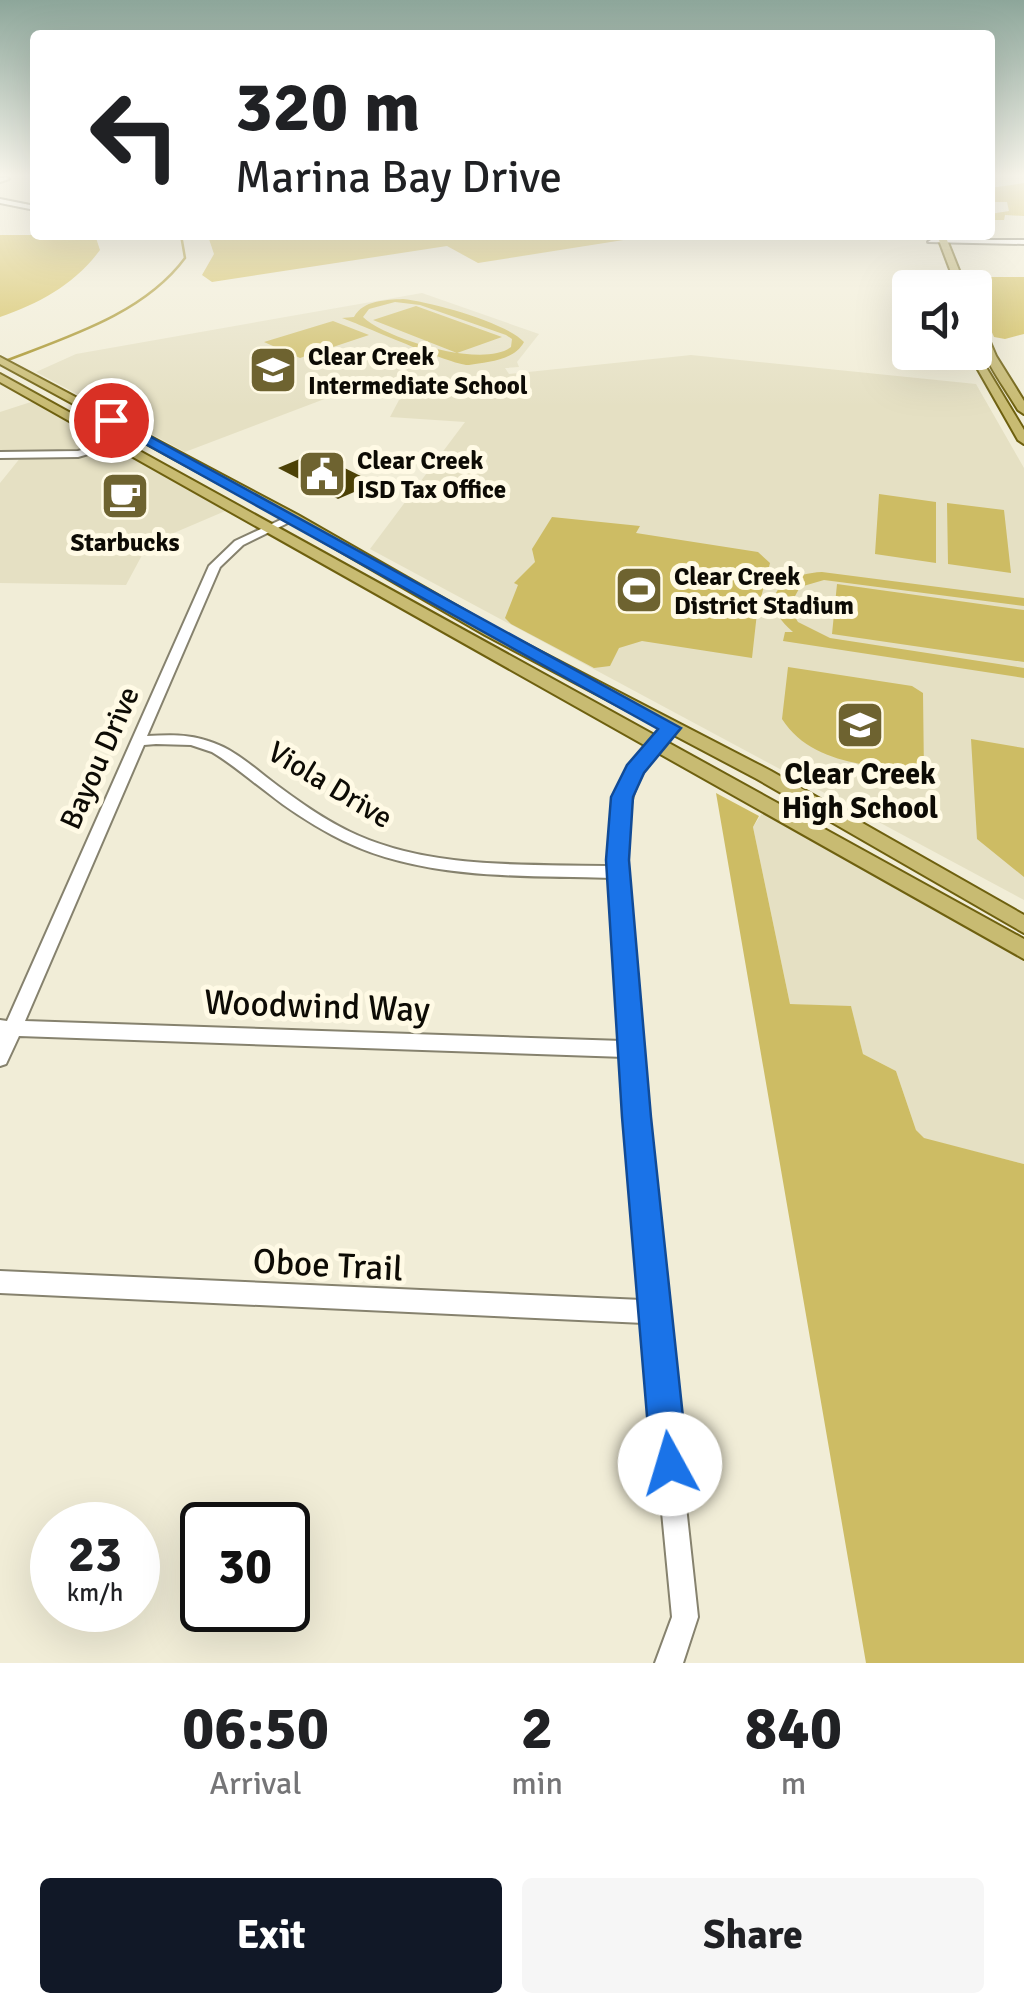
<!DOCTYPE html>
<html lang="en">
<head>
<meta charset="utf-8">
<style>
  body { margin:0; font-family:Signika,sans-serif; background:#f6f6f6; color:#202124; height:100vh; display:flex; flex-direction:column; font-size:38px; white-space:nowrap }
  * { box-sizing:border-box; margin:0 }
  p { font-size:32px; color:#757577 }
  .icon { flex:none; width:55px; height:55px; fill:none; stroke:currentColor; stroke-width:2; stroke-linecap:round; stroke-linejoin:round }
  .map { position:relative; height:1663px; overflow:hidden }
  .panel { display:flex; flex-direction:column; background:#fff; flex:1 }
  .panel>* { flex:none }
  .top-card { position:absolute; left:30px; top:30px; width:965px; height:210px; border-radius:10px; box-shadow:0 10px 40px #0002; background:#fff; color:#202124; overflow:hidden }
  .fabs { position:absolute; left:892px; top:270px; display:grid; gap:20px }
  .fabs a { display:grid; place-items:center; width:100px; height:100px; border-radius:10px; background:#fff; box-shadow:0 10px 40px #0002; font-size:50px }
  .speed { position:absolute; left:30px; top:1502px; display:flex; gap:20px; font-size:50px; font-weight:700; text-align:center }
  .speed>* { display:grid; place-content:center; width:130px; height:130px; border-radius:50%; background:#fff; box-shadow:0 10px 40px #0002; line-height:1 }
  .speed small { font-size:25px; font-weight:400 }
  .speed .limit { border:5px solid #111; border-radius:15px; background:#fff; color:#111 }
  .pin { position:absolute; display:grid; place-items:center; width:85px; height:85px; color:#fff; margin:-42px; border:5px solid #fff; border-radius:50%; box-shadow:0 2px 10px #0007 }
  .me { position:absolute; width:110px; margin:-55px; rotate:354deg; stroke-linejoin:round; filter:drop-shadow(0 0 8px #0008) }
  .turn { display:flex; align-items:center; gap:35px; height:210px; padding:0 40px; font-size:45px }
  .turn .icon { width:130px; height:130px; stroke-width:2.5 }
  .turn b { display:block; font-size:70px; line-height:85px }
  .eta { display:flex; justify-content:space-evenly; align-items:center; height:170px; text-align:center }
  .eta b { font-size:60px; font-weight:700; line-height:70px }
  .action { display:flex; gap:20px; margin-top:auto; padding:20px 40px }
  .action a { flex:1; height:115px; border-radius:10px; background:#111827; color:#fff; font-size:40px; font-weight:700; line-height:115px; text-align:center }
  .action a+a { background:#f6f6f6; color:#202124 }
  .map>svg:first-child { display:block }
  .built { fill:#e5e0c3 }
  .green { fill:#cdbc64; fill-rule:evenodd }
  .forest { fill:#d2be59 }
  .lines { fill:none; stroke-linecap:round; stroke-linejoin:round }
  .stream { stroke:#a49024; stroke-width:2.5 }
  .building { fill:#4c4106 }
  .minor-casing { stroke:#86826e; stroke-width:4 }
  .major-casing { stroke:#6e600f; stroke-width:4 }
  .minor { fill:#fff; fill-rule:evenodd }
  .major { fill:#c8bb72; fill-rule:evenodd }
  .route { fill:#1a73e8; stroke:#114b97; stroke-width:2.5 }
  .labels { text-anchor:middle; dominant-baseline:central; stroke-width:10; stroke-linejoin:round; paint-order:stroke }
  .far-poi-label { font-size:25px; font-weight:bold; fill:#0d0b05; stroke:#fffae5; text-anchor:start }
  .street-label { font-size:30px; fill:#0d0b05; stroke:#fffae5 }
  .poi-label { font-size:30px; font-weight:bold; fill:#0d0b05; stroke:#fffae5 }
  .near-street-label { font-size:35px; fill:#0d0b05; stroke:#fffae5 }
</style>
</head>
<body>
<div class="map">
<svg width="1024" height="1663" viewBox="0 0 1024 1663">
  <rect width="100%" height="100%" fill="#f1edd7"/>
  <!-- built -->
  <path class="built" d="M422 293 539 334 517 362 519 367 505 368 509 374 691 355 976 384 1024 468V900L370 549 465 422 390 417 399 400 417 391 415 385 375 389 364 384 185 452 36 372 76 354Z
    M34 401 123 452 230 509 148 544 126 585 0 583V483L25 452H0V412Z
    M763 812 1024 959V1164L924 1139 916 1130 896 1071 863 1054 851 1007 790 1004 753 827Z"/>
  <!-- green -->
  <path class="green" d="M403 299C431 302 505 322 524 342 514 361 486 362 469 365 456 367 362 325 342 318L354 317C363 300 386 300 403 299ZM395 302 420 305 506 335 512 339 511 347C483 369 386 339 363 317L369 309Z
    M416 306 502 337 457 353 373 320Z
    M333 321 369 335 300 358 264 342Z
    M879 494 936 502V563L875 554Z
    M947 503 1004 510 1011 573 948 564Z
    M552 517 640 526 636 533 758 552 770 563 757 613 752 658 642 641 619 648 610 666 594 668 511 624 505 618 518 585 514 583 535 562 532 549Z
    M822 572 1024 598V606L824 580 800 587 789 607 798 622 830 638 1024 668V678L783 641 785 632H793C754 599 781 574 822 572Z
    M837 584 1024 610V662L832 634Z
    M788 667 912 686 923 693 924 773C874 765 812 766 782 719Z
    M971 739 1024 748V877L977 839Z
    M716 793 759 816 753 827 790 1004 851 1006 863 1054 896 1071 916 1130 924 1138 1024 1164V1663H866Z"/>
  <!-- forest -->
  <path class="forest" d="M1024 183V216L1005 215 1004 220H990V214L1009 211 1007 202H990V188Z
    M0 235H95L100 250C74 285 40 303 0 317Z
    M213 235 634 236 636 238 478 263 447 246 212 282 202 275 214 254 209 239Z
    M973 277H1024V334L1005 339 994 337 969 279Z"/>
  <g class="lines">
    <!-- stream -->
    <path class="stream" d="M0 363C64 338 143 315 185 258L181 235"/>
  </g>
  <!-- building -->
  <path class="building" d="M314 453 375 483 338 499 278 468Z"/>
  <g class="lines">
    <!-- minor casing -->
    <g class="minor-casing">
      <path id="minor" d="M0 178 6 177 9 179 0 182Z
        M0 199 35 206V210L0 203Z
        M1024 240V244L928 242 931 240Z
        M141 433 144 434V438L78 457 0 458V452L78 451Z
        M289 516 298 518 243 545 220 567 147 736C168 735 188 734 208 741 235 749 255 769 278 786 306 807 337 828 369 840 445 869 531 864 611 866 608 801 626 772 666 724L671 723 678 727C663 746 645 764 636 787 627 810 627 836 626 860L665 1312 698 1617 683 1663H655L672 1617 644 1323 0 1293V1271L642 1300 625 1057 19 1036 6 1064 0 1066V1020L7 1021 209 566 235 541ZM156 744 191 745 212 752C232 764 249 779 268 793 288 809 310 823 332 835 416 881 519 875 612 878L623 1041 25 1021 144 745Z"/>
    </g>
    <!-- major casing -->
    <g class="major-casing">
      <path id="major" d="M937 235H945L966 288H957Z
        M975 316 980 319 996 356 1024 401V414L1018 410C1001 381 975 350 975 316Z
        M975 349 1024 430V444L1018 440 968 352H975Z
        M0 357 298 515 497 629 771 771 1024 915V933L757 779 485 635 288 521 0 364Z
        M0 374 1024 939V959L0 382Z"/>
    </g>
    <!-- minor -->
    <use href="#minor" class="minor"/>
    <!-- major -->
    <use href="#major" class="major"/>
  </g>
  <!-- sky -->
  <linearGradient id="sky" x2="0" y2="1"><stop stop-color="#8da69a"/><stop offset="0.43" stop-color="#f9f7ed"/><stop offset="1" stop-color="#f9f7ed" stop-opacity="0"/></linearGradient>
  <rect width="1024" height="407" fill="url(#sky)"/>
  <!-- route -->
  <path class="route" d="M111 415 681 728 644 773 633 797 629 860 651 1117 688 1464 683 1478 670 1483 656 1478 651 1464 622 1117 606 860 611 797 627 765 658 729 106 422 104 420Z"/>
  <!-- icons -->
  <defs>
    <g id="school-square" transform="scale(2.5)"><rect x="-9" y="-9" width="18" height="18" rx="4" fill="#6e6330" stroke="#fffae5"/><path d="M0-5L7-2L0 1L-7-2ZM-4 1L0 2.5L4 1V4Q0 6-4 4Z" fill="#fff"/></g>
    <g id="civic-square" transform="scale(2.5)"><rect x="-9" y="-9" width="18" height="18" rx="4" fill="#6e6330" stroke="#fffae5"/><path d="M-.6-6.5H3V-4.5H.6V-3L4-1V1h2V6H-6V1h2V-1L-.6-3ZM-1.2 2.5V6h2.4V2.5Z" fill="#fff"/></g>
    <g id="cafe-square" transform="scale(2.5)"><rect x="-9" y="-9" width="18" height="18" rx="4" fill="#6e6330" stroke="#fffae5"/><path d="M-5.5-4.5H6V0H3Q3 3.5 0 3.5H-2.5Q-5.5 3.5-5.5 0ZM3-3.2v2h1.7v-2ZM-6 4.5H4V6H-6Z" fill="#fff"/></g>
    <g id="stadium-square" transform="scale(2.5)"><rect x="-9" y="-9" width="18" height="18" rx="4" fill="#6e6330" stroke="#fffae5"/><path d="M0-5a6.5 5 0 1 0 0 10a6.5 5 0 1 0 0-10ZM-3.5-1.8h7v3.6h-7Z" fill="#fff"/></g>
  </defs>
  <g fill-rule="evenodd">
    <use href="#school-square" x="273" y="370"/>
    <use href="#civic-square" x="322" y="474"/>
    <use href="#cafe-square" x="125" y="496"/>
    <use href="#stadium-square" x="639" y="590"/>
    <use href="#school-square" x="860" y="725"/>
  </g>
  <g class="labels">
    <!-- far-poi labels -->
    <g class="far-poi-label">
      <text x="308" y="356">Clear Creek<tspan x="308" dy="29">Intermediate School</tspan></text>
      <text x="357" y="460">Clear Creek<tspan x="357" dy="29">ISD Tax Office</tspan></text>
      <text x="125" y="542" text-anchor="middle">Starbucks</text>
      <text x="674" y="576">Clear Creek<tspan x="674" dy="29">District Stadium</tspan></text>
    </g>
    <!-- street labels -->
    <g class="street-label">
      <text transform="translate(100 758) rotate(-66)">Bayou Drive</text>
      <text transform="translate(330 785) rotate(31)">Viola Drive</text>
    </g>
    <!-- poi labels -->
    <g class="poi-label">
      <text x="860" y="774">Clear Creek<tspan x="860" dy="34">High School</tspan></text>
    </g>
    <!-- near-street labels -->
    <g class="near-street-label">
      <text transform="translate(317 1006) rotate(2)">Woodwind Way</text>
      <text transform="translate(328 1265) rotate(3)">Oboe Trail</text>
    </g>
  </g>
</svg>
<div class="fabs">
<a><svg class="icon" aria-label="sound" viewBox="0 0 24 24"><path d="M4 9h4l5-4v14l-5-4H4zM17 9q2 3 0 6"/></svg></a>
</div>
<div class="speed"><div>23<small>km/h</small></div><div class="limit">30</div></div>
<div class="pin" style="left:111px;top:420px;background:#d93025"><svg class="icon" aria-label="arrive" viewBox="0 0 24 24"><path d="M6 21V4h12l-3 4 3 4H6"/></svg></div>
<svg class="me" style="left:670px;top:1464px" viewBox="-20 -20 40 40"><circle r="19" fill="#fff"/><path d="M0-13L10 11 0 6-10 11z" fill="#1a73e8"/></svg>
<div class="top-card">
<div class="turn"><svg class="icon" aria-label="left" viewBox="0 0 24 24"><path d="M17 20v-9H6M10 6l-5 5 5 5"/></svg><div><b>320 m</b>Marina Bay Drive</div></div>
</div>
</div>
<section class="panel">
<div class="eta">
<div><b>06:50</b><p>Arrival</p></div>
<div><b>2</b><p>min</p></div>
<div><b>840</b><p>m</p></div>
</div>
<div class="action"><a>Exit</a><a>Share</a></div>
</section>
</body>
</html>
